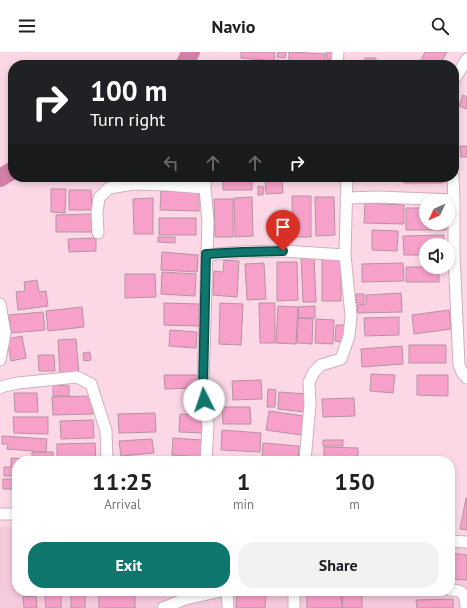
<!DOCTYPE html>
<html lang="en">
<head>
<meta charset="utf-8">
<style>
  body { margin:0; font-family:"PT Sans",sans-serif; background:#f2f2f2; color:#202124; height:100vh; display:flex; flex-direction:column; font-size:15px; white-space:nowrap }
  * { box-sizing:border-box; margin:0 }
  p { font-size:13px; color:#757577 }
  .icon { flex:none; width:22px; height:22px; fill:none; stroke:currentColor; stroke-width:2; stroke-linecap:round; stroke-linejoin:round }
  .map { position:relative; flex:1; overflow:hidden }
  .side { position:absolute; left:12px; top:404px; width:443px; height:140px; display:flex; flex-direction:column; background:#fff; border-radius:16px; box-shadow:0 2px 6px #0003 }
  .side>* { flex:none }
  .guide { position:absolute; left:8px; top:8px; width:451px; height:122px; border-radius:16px; box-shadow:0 2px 6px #0003; background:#202124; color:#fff; overflow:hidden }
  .needle { width:26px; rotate:226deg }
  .tools { position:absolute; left:419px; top:142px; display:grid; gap:8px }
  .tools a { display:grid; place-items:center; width:36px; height:36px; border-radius:50%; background:#fff; box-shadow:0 2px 6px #0003; font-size:20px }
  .pin { position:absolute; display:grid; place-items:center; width:34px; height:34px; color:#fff; margin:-41px -17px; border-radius:50% 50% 50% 0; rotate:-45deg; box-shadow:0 0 4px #0007 }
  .pin .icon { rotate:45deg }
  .me { position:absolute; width:44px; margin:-22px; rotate:356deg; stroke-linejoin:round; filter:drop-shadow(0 0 3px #0008) }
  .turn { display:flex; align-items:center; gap:14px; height:84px; padding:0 16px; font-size:18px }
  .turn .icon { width:52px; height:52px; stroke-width:2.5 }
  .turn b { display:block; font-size:28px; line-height:34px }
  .lanes { display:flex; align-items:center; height:38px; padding:0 16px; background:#0003; justify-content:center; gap:20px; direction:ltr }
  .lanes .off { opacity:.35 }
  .eta { display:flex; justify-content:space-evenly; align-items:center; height:68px; text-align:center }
  .eta b { font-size:24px; font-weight:600; line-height:28px }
  .cta { display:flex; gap:8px; margin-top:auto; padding:8px 16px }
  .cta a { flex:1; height:46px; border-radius:16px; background:#0f766e; color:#fff; font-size:16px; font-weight:600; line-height:46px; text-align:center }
  .cta a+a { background:#f2f2f2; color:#202124 }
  header { display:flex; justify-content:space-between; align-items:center; height:52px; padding:0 16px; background:#fff; font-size:18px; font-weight:600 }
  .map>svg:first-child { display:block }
  .built { fill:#f6cadd }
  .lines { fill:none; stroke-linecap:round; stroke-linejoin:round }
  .river { stroke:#d380a8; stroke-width:18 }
  .building { fill:#f7a1ca; stroke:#b593a2 }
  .minor-casing { stroke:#d1aebd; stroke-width:13 }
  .minor { stroke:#fff; stroke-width:11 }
  .route-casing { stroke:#0a4d48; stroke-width:10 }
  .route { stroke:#0f766e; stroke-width:7 }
</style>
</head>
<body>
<header><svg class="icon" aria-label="menu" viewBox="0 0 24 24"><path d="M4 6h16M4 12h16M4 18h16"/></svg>Navio<svg class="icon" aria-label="search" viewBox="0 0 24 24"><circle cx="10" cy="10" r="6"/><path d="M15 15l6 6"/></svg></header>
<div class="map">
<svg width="467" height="556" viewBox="0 0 467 556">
  <rect width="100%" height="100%" fill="#fcd8e7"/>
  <!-- built -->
  <path class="built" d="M0 474 17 475V539H450V493L467 494V556H0Z"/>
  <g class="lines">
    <!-- river -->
    <path class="river" d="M184 13 191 0
      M0 126 13 118"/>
  </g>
  <!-- building -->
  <path class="building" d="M241 0H275L274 9 241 6Z
    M278 0H286L285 6 277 5Z
    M289 0 325 2 324 13H289Z
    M326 0H334V8H327Z
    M425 0H447L439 13H431L421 8Z
    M365 6H376V13H357L356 10 365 11Z
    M276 8 287 9 286 13H276Z
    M463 43 467 45V57L459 54Z
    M460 94H467V105H461Z
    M109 125H134L135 131 109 132Z
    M223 125H252V138H223Z
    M265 125H282L283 141 266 142Z
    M404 125H443V131H404Z
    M258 134 264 135 263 143H258Z
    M51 137H66L65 161 51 160Z
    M69 138H91L92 158H69Z
    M161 139 199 140V159L160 158Z
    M292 144H311V185H293Z
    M252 145 253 184 235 185 234 146Z
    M315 145H334L335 183 316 184Z
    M153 146V182H134L133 147Z
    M214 147H233V185H215Z
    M365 151 404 153V172L364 171Z
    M406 156H426V171H446V178H406Z
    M92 162V180H56V163Z
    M159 166H196V183H159Z
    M372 178 398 179 397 199 372 198Z
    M444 183V193H426V203H404L403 184Z
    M158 185H175V191L158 190Z
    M96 186V199L69 200 68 187Z
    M162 200 198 203 197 220 161 218Z
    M301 204H314L316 250H303Z
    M322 206H341V249H322Z
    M224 208 239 209 237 245 213 243 214 219 223 220Z
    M277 210H297L298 248 277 249Z
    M264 211 266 247 247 248 245 212Z
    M403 211 404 229 362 230V212Z
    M406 215H439V230H406Z
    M162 220 196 222 195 244 161 242Z
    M125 222H155L156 245 125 246Z
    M37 228 39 240 46 239 48 254 18 258 16 240 25 239 24 230Z
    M401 241 402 260 358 261 357 253 366 252V243Z
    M356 242H364V251H356Z
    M164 251 199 252V274L164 273Z
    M220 251 243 252 241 293 219 292Z
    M259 251H275V291H260Z
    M278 254 298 255 296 292 276 291Z
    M315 254V266H299L298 255Z
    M82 255 84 275 48 279 46 259Z
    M449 258 451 277 414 282 412 263Z
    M43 260 45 278 11 281 9 263Z
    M399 265V283L365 284 364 266Z
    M298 266 313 267 312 292 297 291Z
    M316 267 334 268 333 292 315 291Z
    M336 273H345L344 290 335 289Z
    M170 278 197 280 196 296 169 294Z
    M22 284 26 306 11 309 7 287Z
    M76 287 79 322 60 323 58 288Z
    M409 293H446V311H409Z
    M402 294 403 312 362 315 361 297Z
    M90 300 91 308 84 309 83 301Z
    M38 303H54L55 319H39Z
    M371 322 395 323 393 341 370 339Z
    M164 323H197V336L165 337Z
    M417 323H448V344L417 343Z
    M261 328 262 347 233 348 232 329Z
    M53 333 69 334V344H53Z
    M268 337 276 338 275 355H267Z
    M279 340 307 342 305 360 278 357Z
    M14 341H37L38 360H15Z
    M92 344 93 362 53 363 52 345Z
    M354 346 355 364 323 365 322 347Z
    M222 355H250L251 372H223Z
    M269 359 304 364 301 383 266 378Z
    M155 361 156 380 119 381 118 362Z
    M180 362 203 363 202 381 179 380Z
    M13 365H48V382L14 381Z
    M93 368 94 386 61 387 60 369Z
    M222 378 261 381 260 400 221 398Z
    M2 384 47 387 46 400 7 397 8 392H2Z
    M173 386 202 388 201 405 172 403Z
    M152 387 154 401 121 404 119 389Z
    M323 388H343V394H323Z
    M95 391 96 409H57V392Z
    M263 391 299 394 298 409 262 407Z
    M324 395 358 396V409H324Z
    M32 400H53V409H17V424H4V415H11V406L32 407Z
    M15 426H17V443H14Z
    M3 427H13V437H3Z
    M466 446H467V478L460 477Z
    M450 501 467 503V528L450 527Z
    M99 540 135 542V556H99Z
    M237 541 266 543 265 556H236Z
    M362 541V556H343L342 542Z
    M61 542V556H46L45 543Z
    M71 542H85V556H71Z
    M307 543H341L342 556H307Z
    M36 544 37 556H24L23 545Z
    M453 547V556H417L416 548Z"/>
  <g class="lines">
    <!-- minor casing -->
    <g class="minor-casing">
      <path id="minor" d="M337 13 338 0
        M454 28 467 7
        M453 125 454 148V202L459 313 463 322 467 326
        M346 146 379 145 454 148
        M98 181 97 160 99 146 109 136 134 132 166 133 205 136
        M206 203 241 200 283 199 345 203
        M0 252 5 281 0 308
        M0 336 4 334 18 331 77 325 91 332 106 379 107 409
        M206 409 208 374 203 334 208 169 205 136 206 125
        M305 409 310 352 309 330 314 320 321 313 341 307 349 284 351 264 345 203 347 125
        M0 462H17
        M450 489 467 490
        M450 538C465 538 465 543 466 556
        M227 539 228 556
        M294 539V556
        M163 556 185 547 221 539"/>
    </g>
    <!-- minor -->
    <use href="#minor" class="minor"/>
  </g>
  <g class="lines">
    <!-- route casing -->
    <g class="route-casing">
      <path id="route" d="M204 348 203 334 206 202 242 200 283 199"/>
    </g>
    <!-- route -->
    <use href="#route" class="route"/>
  </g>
</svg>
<div class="tools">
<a><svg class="needle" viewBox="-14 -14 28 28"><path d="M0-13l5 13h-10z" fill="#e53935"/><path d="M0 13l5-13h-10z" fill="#757577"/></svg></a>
<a><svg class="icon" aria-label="sound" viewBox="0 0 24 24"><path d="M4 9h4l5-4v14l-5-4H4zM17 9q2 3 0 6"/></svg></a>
</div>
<div class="pin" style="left:283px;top:199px;background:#d93025"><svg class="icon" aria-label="arrive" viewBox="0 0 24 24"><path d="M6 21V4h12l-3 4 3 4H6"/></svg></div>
<svg class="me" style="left:204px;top:348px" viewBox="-20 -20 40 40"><circle r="19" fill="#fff"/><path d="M0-13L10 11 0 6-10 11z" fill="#0f766e"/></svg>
<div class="guide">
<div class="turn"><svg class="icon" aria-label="right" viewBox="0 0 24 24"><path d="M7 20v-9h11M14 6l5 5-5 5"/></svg><div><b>100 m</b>Turn right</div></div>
<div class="lanes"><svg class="icon off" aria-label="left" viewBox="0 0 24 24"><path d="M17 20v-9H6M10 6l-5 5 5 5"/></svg><svg class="icon off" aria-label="ahead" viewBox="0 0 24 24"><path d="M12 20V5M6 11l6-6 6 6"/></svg><svg class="icon off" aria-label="ahead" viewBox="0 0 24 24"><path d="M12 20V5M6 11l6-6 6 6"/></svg><svg class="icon" aria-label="right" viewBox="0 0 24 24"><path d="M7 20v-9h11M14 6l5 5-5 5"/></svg></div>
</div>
<section class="side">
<div class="eta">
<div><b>11:25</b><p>Arrival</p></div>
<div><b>1</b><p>min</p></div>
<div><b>150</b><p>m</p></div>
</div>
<div class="cta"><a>Exit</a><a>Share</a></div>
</section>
</div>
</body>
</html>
